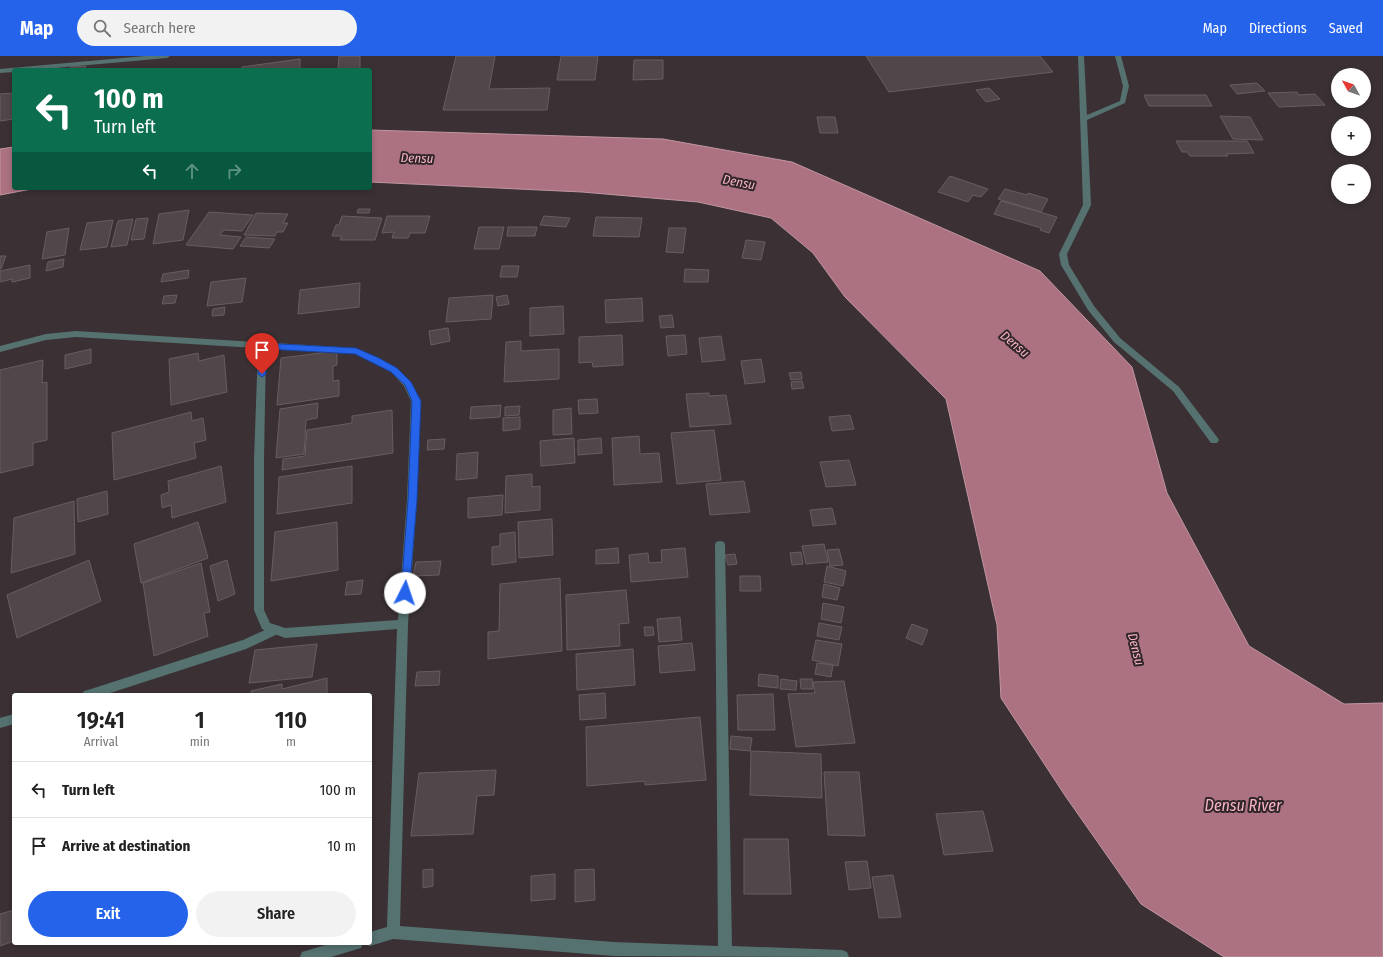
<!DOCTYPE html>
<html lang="en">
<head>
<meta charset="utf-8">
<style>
  body { margin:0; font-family:"Fira Sans Condensed",sans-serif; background:#f2f2f2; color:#222; height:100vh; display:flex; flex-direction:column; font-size:15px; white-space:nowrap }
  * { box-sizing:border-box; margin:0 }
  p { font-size:13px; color:#767676 }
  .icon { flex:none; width:22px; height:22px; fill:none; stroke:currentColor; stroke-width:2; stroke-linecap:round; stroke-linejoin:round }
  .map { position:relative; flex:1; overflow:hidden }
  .sheet { position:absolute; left:12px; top:637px; width:360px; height:252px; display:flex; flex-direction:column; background:#fff; border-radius:4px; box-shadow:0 2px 6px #0003 }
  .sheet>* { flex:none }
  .top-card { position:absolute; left:12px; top:12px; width:360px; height:122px; border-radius:4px; box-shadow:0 2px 6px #0003; background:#0b6e4f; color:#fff; overflow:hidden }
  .needle { width:26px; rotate:310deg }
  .fabs { position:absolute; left:1331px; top:12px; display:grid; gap:8px }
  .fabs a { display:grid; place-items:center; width:40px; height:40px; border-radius:50%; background:#fff; box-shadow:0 2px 6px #0003; font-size:20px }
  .pin { position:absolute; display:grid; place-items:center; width:34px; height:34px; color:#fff; margin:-41px -17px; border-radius:50% 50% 50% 0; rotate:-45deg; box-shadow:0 0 4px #0007 }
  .pin .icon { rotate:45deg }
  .me { position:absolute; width:44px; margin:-22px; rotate:4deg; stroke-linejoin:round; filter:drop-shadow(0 0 3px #0008) }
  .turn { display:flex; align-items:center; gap:14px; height:84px; padding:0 16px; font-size:18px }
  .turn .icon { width:52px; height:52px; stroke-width:2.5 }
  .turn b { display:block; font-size:28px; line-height:34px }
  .lanes { display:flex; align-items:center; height:38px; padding:0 16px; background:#0003; justify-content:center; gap:20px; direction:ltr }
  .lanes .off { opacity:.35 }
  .eta { display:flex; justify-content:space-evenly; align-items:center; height:68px; text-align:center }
  .eta b { font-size:24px; font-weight:600; line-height:28px }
  .action { display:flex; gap:8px; margin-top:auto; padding:8px 16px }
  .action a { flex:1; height:46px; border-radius:24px; background:#2563eb; color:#fff; font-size:16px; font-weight:600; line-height:46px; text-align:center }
  .action a+a { background:#f2f2f2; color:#222 }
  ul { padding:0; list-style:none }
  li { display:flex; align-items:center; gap:12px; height:56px; padding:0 16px; border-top:1px solid #e0e0e0 }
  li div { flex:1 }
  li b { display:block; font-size:15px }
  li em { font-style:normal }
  header { display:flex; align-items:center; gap:24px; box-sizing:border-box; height:56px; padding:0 20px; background:#2563eb; color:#fff }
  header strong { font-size:19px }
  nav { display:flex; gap:22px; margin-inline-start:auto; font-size:14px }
  .search { width:280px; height:36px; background:#f2f2f2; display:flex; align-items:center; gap:10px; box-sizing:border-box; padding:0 14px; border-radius:22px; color:#767676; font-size:15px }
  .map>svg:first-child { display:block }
  .water { fill:#ac7282; stroke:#c196a2 }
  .building { fill:#51474a; stroke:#685d5f }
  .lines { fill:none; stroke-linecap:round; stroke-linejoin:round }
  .service { fill:#557270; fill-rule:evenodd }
  .minor { fill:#557270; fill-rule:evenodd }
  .tertiary { fill:#557270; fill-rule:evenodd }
  .route { fill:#2563eb; stroke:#184099 }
  .labels { text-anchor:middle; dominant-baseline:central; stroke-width:4; stroke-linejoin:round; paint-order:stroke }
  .water-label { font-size:13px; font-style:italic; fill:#f9b3c6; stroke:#31272a }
  .near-water-label { font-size:16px; font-style:italic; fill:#f9b3c6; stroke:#31272a }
</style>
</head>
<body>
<header>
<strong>Map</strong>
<div class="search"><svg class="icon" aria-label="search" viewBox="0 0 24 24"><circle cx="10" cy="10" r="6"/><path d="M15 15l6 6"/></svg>Search here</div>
<nav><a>Map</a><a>Directions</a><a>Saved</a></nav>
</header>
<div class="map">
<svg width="1383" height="901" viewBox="0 0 1383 901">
  <rect width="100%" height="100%" fill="#3b3134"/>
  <!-- water -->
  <path class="water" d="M370 74 663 83 792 106 1040 215 1132 311 1167 437 1249 590 1344 648 1383 647V901H1224L1141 848 1066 741 1001 642 997 569 946 343 845 241 813 197 771 162 698 146 582 136 370 126Z
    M14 91V132H37L0 139V93Z"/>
  <!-- building -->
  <path class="building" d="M339 0H360V14H338Z
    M456 0H495L489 33 550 32 547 54H443Z
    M561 0H598L595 24H557Z
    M866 0H1040L1053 16 889 36Z
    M300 3V14H241L242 11Z
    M634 4H663V23L633 24Z
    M86 10 84 14H70L71 11Z
    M1257 27 1265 35 1237 38 1230 29Z
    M989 32 1000 43 986 46 976 34Z
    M1297 36 1299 39 1315 38 1325 49 1279 51 1268 37Z
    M14 37V63L0 65V38Z
    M1144 39H1206L1212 50H1149Z
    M1220 60 1250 61 1263 84 1233 83Z
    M817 61H835L838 77H820Z
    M1176 85H1247L1254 97 1226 98 1228 100H1190L1187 96H1182Z
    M950 120 988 133 981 141 973 139 968 146 938 136Z
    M1005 133 1027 139 1028 137 1048 143 1041 156 998 143Z
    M1001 145 1057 161 1049 177 1040 174 1041 172 994 158Z
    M358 153H370L369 157H357Z
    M189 154 183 184 153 188 159 158Z
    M209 156 253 159 242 175 224 174 220 179 241 181 233 193 186 189Z
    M256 157 288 158 283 167H288L283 176H277L275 180 244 179Z
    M342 160 382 162 375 184H340L342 180H332L336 169H339Z
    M387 160H430L425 177H410L408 182H392L394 176 382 177Z
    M544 160 570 162 566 171 540 169Z
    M596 161 642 162 639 181 593 180Z
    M148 162 144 183 131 184 136 163Z
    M133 163 127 189 111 191 118 165Z
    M113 164 107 191 80 194 87 167Z
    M479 171H504L499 193H474Z
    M508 171H537L535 180H507Z
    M69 172 65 199 42 203 47 176Z
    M669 172H686L683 197 666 196Z
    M246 181 275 183 269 192 240 190Z
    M746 184 765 186 761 204 742 202Z
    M0 200H6L1 213H0Z
    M64 203 63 211 46 215 48 206Z
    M30 209V222L12 226V223L0 226V215Z
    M502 210H519L517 221H500Z
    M685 213 709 214 708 226H684Z
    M189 214 188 222 161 226 163 218Z
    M246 222 242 246 207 250 211 226Z
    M360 227 359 251 298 258 300 234Z
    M177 239 175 247 162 248 164 240Z
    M493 239 491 263 446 266 449 242Z
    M507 239 509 248 498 250 496 241Z
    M642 242 643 265 606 267 605 244Z
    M563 250 564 278 530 280V252Z
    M225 251 224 259 212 260 213 253Z
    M672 259 674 271 661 272 659 260Z
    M448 272 450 285 431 289 429 275Z
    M622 279 623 309 593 311 592 306 579 307V281Z
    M685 279 687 298 668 300 666 280Z
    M721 280 725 304 702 306 699 282Z
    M521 285V295L559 293V323L504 326 506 286Z
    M91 293V307L65 313V299Z
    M337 295V309L333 310V325L339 324V340L277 349 281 302Z
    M198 297 199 305 224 299 227 336 171 349 169 303Z
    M761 303 765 326 745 328 741 305Z
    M43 304 42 327 47 326V384L33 387V409L0 417V314Z
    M801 316 802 323 791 324 789 317Z
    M802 325 804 332 792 333 791 326Z
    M709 337V340L726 339 731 368 690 371 686 338Z
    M597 343 598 357 579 358 578 344Z
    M318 347 317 362 306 364 304 398 276 402 280 353Z
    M501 349 500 361 470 363 471 351Z
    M520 350 519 359 505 360V351Z
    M571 352 572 378 553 379V354Z
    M392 354 393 397 282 414 283 403 305 400 307 374 352 367V360Z
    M191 356 192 365 203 362 206 384 194 387 196 402 114 424 112 377Z
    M850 359 854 373 832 375 829 361Z
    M520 361V373L503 375V362Z
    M714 374 721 424 677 428 671 377Z
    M639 380 640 398 659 397 662 426 614 429 612 382Z
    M574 382 575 407 541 410 540 385Z
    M601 382 602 397 578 399V384Z
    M445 383 444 393 427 394 428 384Z
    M478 396 477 422 456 424 457 398Z
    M849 404 856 429 826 431 820 406Z
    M221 410 226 446 172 462 171 449 162 452 161 439 169 436 168 425Z
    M352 410V447L277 458 279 421Z
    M532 418V431L540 430V454L505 457 506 420Z
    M744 425 750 456 710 459 706 428Z
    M107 435 108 458 78 466 77 443Z
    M503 439 502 459 468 462V442Z
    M74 445 75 498 11 517 14 462Z
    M832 452 836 468 813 470 810 454Z
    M552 463 553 499 519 502 518 466Z
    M198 466 208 502 141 527 134 488Z
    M337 466 338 514 271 525 275 476Z
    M515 476 516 506 492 509V491L500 490V478Z
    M824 488 828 506 806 508 802 490Z
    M618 492 619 507 596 508V494Z
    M685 492 688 521 631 526 629 499 648 497 649 507 662 506 661 494Z
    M839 493 843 509 830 510 827 494Z
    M801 496 803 508 792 509 790 497Z
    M735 498 737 508 728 509 725 499Z
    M89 504 101 545 17 582 7 539Z
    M227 504 235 538 218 545 210 510Z
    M441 505 439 519 413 520 416 506Z
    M201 507 210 556 204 557 208 580 154 600 143 527Z
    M827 510 846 515 843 530 824 526Z
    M740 520H760L761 535H740Z
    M560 522 562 595 488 603V576L499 575 500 528Z
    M363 524 361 538 345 539 347 526Z
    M824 528 840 532 837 544 822 541Z
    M626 534 629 567 619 568 620 590 567 594 566 539Z
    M823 547 844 551 841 567 821 563Z
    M680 561 682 584 659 586 657 563Z
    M819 567 842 571 839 584 817 580Z
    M912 568 928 574 922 589 906 582Z
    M644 571H653L654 579 645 580Z
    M816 584 842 588 838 610 812 604Z
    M692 587 695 614 660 617 658 590Z
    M317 588 312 621 249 627 255 594Z
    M633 593 635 629 577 634 576 598Z
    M817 607 833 609 831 621 815 618Z
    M440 615 439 629 415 630 417 616Z
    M759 618 778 620V632L758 630Z
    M327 622V639H251V635L282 628V633Z
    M781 623 797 625 796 634 780 633Z
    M800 623H812L813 633H801Z
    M844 625 855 687 796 691 788 638 815 637 813 626Z
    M605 637 606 662 580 664 579 639Z
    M773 638 775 674H738L737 639Z
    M700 661 706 724 645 729V725L587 730 586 671Z
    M731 680 752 682 750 695 730 693Z
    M751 695 821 698 822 742 750 739Z
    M496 714 494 739 477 740 473 778 411 780 419 717Z
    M824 716H859L865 780 828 779Z
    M983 755 993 795 944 799 936 758Z
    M744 783H788L791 838H744Z
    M867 805 871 832 849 834 845 806Z
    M433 813V830L423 832V814Z
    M594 813 595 844 575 846V814Z
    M555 818V843L531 845V820Z
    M893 819 901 861 879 862 872 821Z
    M14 854V885L0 890V858Z"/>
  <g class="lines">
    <!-- service -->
    <path class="service" d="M1078 0H1084L1087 59 1120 45 1123 30 1115 0H1121L1129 30 1125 47 1087 64 1091 149 1067 198 1069 209 1094 250 1120 282 1179 331 1217 381 1219 384 1217 387H1211L1173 335 1114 286 1088 254 1061 209 1059 198 1083 149Z
      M276 569 280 571 281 574 280 577 246 593 104 639H82L84 635 88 634 243 584Z
      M14 658V668L0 672V662Z"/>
    <!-- minor -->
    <path class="minor" d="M76 275 356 292 397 312 411 326 421 345 417 444 408 568 400 870 614 886 718 890 715 489 716 486 720 485 724 486 725 489 732 890 842 894 847 896 849 901 614 900 393 883 370 890 365 888 370 887V876L387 871 397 573 285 582 262 573 254 554V403L258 292 76 281 46 284 0 296V290L46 278ZM266 293 355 298 391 316 404 330 411 345 407 444 398 564 285 572 270 567 264 554V403Z
      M332 887H363L361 892 331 901H300L302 896Z"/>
    <!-- tertiary -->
    <path class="tertiary" d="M145 0H170L167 2 33 14H14V16L0 17V13Z"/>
  </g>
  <!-- route -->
  <path class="route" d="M262 287 356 292 379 302 397 312 411 326 421 345 417 444 409 540 405 541 402 540 401 537 408 444 412 345 405 329 391 316 355 298 266 293V318L262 321 258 318V290Z"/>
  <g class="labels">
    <!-- water labels -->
    <g class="water-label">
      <text transform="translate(417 102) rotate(2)">Densu</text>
      <text transform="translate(739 126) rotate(11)">Densu</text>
      <text transform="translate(1015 288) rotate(40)">Densu</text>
      <text transform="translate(1136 593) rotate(76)">Densu</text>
    </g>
    <!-- near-water labels -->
    <g class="near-water-label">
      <text x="1243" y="749">Densu River</text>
    </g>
  </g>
</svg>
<div class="fabs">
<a><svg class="needle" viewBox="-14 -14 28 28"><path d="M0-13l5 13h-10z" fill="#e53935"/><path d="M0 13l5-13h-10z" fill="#767676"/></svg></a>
<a>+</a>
<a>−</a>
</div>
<div class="pin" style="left:262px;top:318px;background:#d93025"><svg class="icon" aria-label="arrive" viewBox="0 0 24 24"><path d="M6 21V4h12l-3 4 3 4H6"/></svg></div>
<svg class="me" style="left:405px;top:537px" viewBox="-20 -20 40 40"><circle r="19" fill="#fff"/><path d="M0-13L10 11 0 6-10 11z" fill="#2563eb"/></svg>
<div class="top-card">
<div class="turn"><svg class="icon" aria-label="left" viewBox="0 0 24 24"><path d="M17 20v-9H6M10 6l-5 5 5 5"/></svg><div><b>100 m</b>Turn left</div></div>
<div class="lanes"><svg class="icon" aria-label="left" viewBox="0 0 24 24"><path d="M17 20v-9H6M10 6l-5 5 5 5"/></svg><svg class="icon off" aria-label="ahead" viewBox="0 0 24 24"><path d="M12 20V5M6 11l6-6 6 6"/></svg><svg class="icon off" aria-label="right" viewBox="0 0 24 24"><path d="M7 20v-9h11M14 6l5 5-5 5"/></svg></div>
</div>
<section class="sheet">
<div class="eta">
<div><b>19:41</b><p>Arrival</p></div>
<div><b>1</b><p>min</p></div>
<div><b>110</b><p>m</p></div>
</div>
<ul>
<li><svg class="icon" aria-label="left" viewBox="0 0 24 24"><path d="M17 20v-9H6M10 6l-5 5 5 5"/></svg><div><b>Turn left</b></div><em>100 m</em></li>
<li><svg class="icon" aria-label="arrive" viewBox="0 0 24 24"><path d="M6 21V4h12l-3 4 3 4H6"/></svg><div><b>Arrive at destination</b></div><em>10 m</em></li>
</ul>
<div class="action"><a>Exit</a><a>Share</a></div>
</section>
</div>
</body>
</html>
